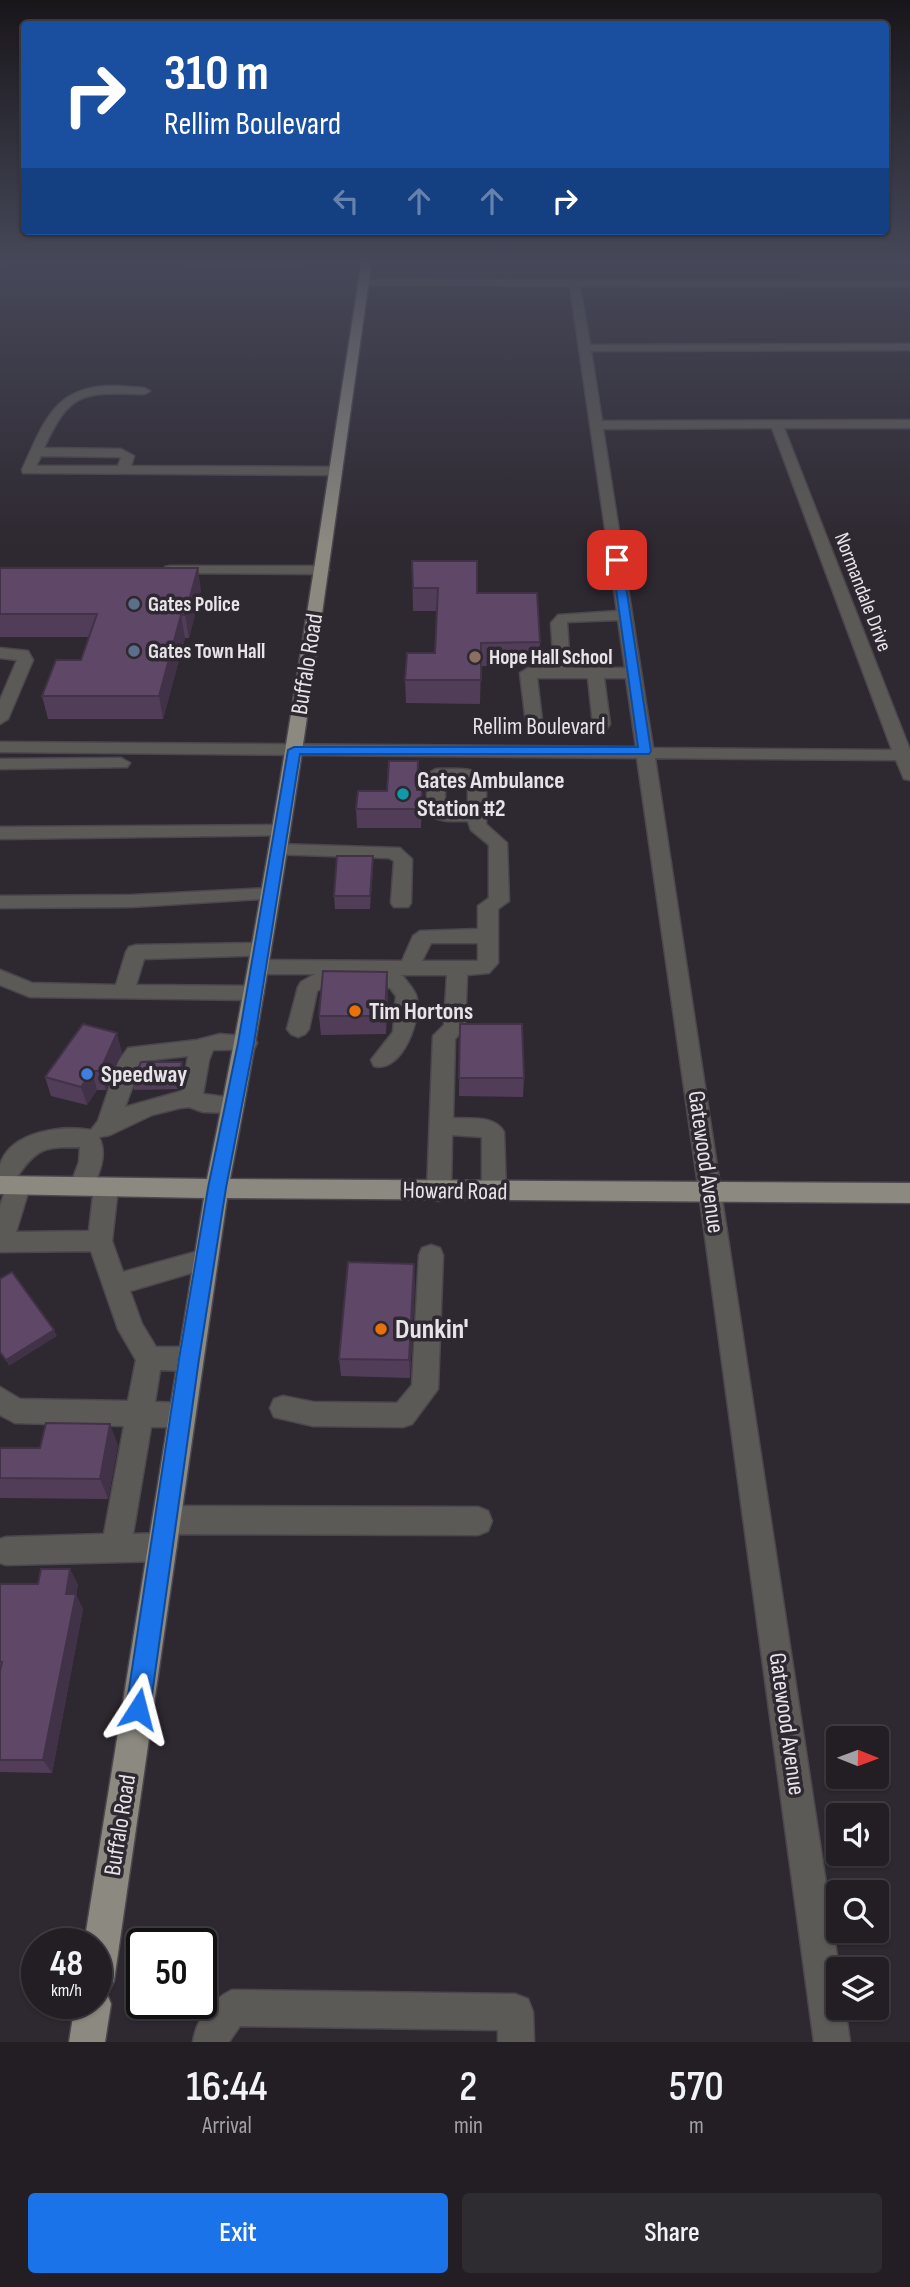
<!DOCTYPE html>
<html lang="en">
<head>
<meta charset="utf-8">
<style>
  body { margin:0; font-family:"Sofia Sans Condensed",sans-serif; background:#2e2b31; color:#f1f3f6; height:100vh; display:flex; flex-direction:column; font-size:26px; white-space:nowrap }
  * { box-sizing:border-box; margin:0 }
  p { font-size:23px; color:#a2a2a6 }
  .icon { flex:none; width:38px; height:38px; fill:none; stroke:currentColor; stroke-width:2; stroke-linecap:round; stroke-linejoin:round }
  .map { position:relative; height:2042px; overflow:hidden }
  .panel { display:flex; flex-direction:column; background:#221e24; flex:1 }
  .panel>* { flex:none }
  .banner { position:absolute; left:21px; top:21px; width:868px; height:214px; border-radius:7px; box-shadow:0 2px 5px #0004,0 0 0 2px #3f3c41; background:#1a4fa0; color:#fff; overflow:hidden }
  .needle { width:46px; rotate:91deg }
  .controls { position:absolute; left:826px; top:1726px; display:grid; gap:14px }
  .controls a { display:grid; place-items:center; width:63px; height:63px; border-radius:7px; background:#221e24; box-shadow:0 2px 5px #0004,0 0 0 2px #3f3c41; font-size:35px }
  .speed { position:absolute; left:21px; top:1928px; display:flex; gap:14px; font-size:35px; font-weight:700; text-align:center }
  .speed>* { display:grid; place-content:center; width:91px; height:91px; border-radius:50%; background:#221e24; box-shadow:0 2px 5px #0004,0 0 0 2px #3f3c41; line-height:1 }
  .speed small { font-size:18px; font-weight:400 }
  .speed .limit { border:4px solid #111; border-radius:10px; background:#fff; color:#111 }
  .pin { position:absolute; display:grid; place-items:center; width:60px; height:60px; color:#fff; margin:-30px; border-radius:14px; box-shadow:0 4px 10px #0006 }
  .me { position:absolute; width:77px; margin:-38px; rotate:9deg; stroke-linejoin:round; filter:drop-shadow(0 0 5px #0008) }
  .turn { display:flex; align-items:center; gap:24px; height:147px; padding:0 28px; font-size:32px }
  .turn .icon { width:91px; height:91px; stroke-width:2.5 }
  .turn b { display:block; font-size:49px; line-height:60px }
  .lanes { display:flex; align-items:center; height:66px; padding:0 28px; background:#0003; justify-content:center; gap:35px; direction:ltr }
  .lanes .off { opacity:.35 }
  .eta { display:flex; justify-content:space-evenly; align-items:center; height:119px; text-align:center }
  .eta b { font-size:42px; font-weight:600; line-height:49px }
  .cta { display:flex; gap:14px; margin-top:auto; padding:14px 28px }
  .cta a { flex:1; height:80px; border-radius:7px; background:#1a73e8; color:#fff; font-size:28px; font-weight:600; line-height:80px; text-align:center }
  .cta a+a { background:#2e2b31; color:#f1f3f6 }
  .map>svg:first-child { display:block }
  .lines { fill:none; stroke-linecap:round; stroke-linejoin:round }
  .minor-casing { stroke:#4c464d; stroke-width:3 }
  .major-casing { stroke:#4c464d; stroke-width:3 }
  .minor { fill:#5c5a56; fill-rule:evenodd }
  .major { fill:#8c8980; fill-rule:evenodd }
  .wall { fill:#523d59 }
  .shaded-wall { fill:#423248 }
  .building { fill:#5f4767; stroke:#423248; stroke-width:2 }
  .route { fill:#1a73e8; stroke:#114b97; stroke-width:2 }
  .service-dot { fill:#5c6f8a; stroke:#2e2830; stroke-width:2.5 }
  .education-dot { fill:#8d6e63; stroke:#2e2830; stroke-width:2.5 }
  .culture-dot { fill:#0f9aa8; stroke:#2e2830; stroke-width:2.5 }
  .food-dot { fill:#e8710a; stroke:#2e2830; stroke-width:2.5 }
  .shop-dot { fill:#3f7fe0; stroke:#2e2830; stroke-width:2.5 }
  .labels { text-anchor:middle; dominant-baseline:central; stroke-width:7; stroke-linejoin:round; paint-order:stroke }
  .far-street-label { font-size:21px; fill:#e7e3e8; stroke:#2e2830 }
  .far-poi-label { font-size:21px; font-weight:bold; fill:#e7e3e8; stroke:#2e2830; text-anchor:start }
  .street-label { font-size:24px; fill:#e7e3e8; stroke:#2e2830 }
  .poi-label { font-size:24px; font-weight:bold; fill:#e7e3e8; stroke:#2e2830; text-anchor:start }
  .near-poi-label { font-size:28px; font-weight:bold; fill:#e7e3e8; stroke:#2e2830; text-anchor:start }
</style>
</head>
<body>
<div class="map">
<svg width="910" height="2042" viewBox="0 0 910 2042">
  <rect width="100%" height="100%" fill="#2e2830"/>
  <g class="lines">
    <!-- minor casing -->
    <g class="minor-casing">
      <path id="minor" d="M0 259H29L0 264Z
        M122 259H307L301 265C243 266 185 262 127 262Z
        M359 280 910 281V287L580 286 590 345 910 344V350L591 351 602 421 910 420V428H784L910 750V780L904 779 896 760 655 758 839 1969 838 2007H845L850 2042H814L699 1192 637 758 0 752V742L636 747 626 678H604L610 724 604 733 549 735 526 723 520 673 528 668H554L551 623 558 615 617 611 570 286 363 285 358 282ZM772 428 892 750 653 748 603 429ZM618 620 625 668H570L567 622ZM537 678H588L593 724 552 725 542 720Z
        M116 386 144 388 150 391 144 394C84 393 71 389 44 448L121 449 134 456 131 466 335 467 341 471 335 475 23 473 22 470C44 422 55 384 116 386ZM41 456 119 457 121 458 118 466H36Z
        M170 566H322L329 570 322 574 165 573V567Z
        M0 648 28 651 33 660 8 719 0 724V700L17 660 0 658Z
        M121 758 130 763 127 767 0 769V759Z
        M436 769C452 769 474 766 486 778V824L507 843 509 901 498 909V963L489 973 467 975 465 1028 455 1039 453 1118C470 1119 495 1115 504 1132L506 1192 502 1199 494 1201 486 1199 482 1192V1137L452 1135 451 1192 447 1199 439 1201 431 1199 427 1192 433 1036 444 1025 447 975H399L403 976C407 982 413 988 416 995 423 1017 402 1074 374 1066L371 1060 393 1032 396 996 390 988 324 987 317 991 309 1029 305 1034 298 1037 291 1034 287 1029 298 987 301 982 315 974H259L252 972 249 967 252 962 259 960 402 961 413 936 420 931 478 929V906L489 898V845L471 830 468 821C454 821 437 823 427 812V774ZM445 779 468 781V809H445ZM431 943H478V961H422Z
        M281 825 287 827 290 831 287 835 0 839V827Z
        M278 844 400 848 412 859 411 903 408 907H394L391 903 394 861 389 858 271 854 269 850 271 846Z
        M270 888 277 890 280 894 277 898 132 907 0 908V896L132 895Z
        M261 943 268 945 271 950 268 955 144 959 136 985 254 986 261 988 264 993 261 998 254 1000 30 997 0 985V970L32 983 116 985 126 952 129 947 136 945Z
        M220 1034 254 1037 257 1043 254 1049 213 1050 209 1060 203 1094 241 1099 244 1105 241 1111 233 1113 203 1112 189 1107 180 1108 152 1115 110 1135 99 1137C108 1155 99 1175 90 1193L82 1195 74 1193 70 1186 79 1162 80 1147C45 1147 37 1147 17 1177L26 1179 30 1186 16 1232 89 1231 94 1187 98 1180 106 1178 114 1180 118 1187 112 1241 123 1272 206 1249 215 1252 218 1259 215 1266 130 1291 142 1324 156 1347H189L198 1351 202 1359 198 1367 189 1371 160 1370 155 1402 182 1403 191 1406 195 1415 191 1424 182 1427H151L133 1534 163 1533 173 1537 177 1547 173 1557 163 1561 6 1565 0 1563V1539L6 1537 104 1534 124 1426 15 1423 0 1415V1387L20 1399 128 1401 136 1360 118 1329 91 1251 0 1252V1206L5 1191 0 1192C0 1184 0 1172 0 1165 10 1131 62 1125 91 1130L98 1121 118 1062 128 1048 197 1040ZM188 1056 182 1091 125 1107 142 1061Z
        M431 1245 440 1248 443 1255 438 1389 412 1424 403 1427 313 1426 274 1417 270 1408 274 1399 283 1396 313 1402 397 1403 412 1385 419 1255 422 1248Z
        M166 1506 478 1507 488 1511 492 1521 488 1531 478 1535 166 1534 156 1530 152 1520 156 1510Z
        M232 1990 515 1994 528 1999 533 2012 534 2042H498V2030L240 2026 229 2042H193C196 2020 212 1999 232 1990Z"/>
    </g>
    <!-- major casing -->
    <g class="major-casing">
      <path id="major" d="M362 259H372C328 566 289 875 230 1179L910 1183V1203L227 1198 114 1981 107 1994 111 2004 105 2042H69L75 2004H96V1944H84L204 1198 0 1194V1176L207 1179C270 874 314 566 362 259Z"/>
    </g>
    <!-- minor -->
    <use href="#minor" class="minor"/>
    <!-- major -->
    <use href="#major" class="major"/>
  </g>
  <!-- wall -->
  <path class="wall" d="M412 561 477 593 540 642 539 665 481 666 480 704 406 703 405 680 435 653 437 611H413Z
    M0 568 201 590 189 638H185L163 719H48L42 696 81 660 89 637H0Z
    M418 780V790H422L421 828H357L356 809 387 791Z
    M373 856V869L370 909H335L334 896Z
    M388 991 386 1034 321 1035 319 1016Z
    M460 1024 524 1078 523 1097 459 1096Z
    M122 1052 106 1090H97L87 1105 51 1096 45 1077Z
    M182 1062 183 1068 180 1089 134 1090 132 1083Z
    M415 1282 410 1378 341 1376 339 1359Z
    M118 1445 108 1499 0 1498V1448H40Z
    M0 1584H78L76 1595 83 1609 52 1773 0 1772Z"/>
  <!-- shaded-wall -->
  <path class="shaded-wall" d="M198 568 201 590 189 638 185 615Z
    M181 615 185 638 163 719 159 696Z
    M373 856V869L370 909V896Z
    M387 972 388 991 386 1034 385 1016Z
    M117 1033 122 1052 106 1090 100 1071Z
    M182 1062 183 1068 180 1089 178 1082Z
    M92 1071 97 1090 87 1105 81 1087Z
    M414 1264 415 1282 410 1378 409 1360Z
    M54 1330 57 1336 9 1366 6 1360Z
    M110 1424 118 1445 108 1499 100 1479Z
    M70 1569 78 1584 76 1595 83 1609 52 1773 43 1760 66 1594Z"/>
  <!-- building -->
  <path class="building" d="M412 561H477V593H537L540 642 481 643V680H405L407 653H435L438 588H413Z
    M0 568H198L185 615H181L159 696H42L56 660H81L97 614H0Z
    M389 761H418L417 790H422L421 809H356L358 791H387Z
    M337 856H373L370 896H334Z
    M323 971 387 972 385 1016H319Z
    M83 1024 117 1033 100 1071H92L81 1087 45 1077Z
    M460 1024H522L524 1078H459Z
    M141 1062H182L178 1082 132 1083Z
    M348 1262 414 1264 409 1360 339 1359Z
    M12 1272 54 1330 6 1360 0 1352V1279Z
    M46 1423 110 1424 100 1479 0 1478V1448H40Z
    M41 1569H70L66 1594H76L43 1760H0V1671L2 1662H0V1584H38Z"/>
  <!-- sky -->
  <linearGradient id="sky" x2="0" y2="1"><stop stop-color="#19161a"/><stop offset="0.48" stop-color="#464859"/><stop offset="1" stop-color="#464859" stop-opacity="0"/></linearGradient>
  <rect width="910" height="545" fill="url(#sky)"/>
  <!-- route -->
  <path class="route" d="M617 557 622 560 651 751 649 754H300L254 1043 226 1188 199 1359 150 1709 146 1718 138 1721 129 1718 126 1709 179 1359 208 1188 238 1043 288 750 294 747H638L612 560Z"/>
  <!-- markers -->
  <g class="service-dot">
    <circle cx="134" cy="604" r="7"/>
    <circle cx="134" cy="651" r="7"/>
  </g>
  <circle class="education-dot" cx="475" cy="657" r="7"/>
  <circle class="culture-dot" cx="403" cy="794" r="7"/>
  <g class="food-dot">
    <circle cx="355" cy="1011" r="7"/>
    <circle cx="381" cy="1329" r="7"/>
  </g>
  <circle class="shop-dot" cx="87" cy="1074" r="7"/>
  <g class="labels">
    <!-- far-street labels -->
    <g class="far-street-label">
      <text transform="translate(863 592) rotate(69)">Normandale Drive</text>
    </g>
    <!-- far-poi labels -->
    <g class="far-poi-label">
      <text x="148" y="604">Gates Police</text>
      <text x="148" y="651">Gates Town Hall</text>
      <text x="489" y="657">Hope Hall School</text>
    </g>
    <!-- street labels -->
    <g class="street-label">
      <text transform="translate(307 664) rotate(-81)">Buffalo Road</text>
      <text x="539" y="726">Rellim Boulevard</text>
      <text transform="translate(706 1162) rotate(82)">Gatewood Avenue</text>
      <text transform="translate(455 1191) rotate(1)">Howard Road</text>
      <text transform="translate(787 1724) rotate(82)">Gatewood Avenue</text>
      <text transform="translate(120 1825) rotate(-81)">Buffalo Road</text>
    </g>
    <!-- poi labels -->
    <g class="poi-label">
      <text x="417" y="780">Gates Ambulance<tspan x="417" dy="28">Station #2</tspan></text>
      <text x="369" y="1011">Tim Hortons</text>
      <text x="101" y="1074">Speedway</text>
    </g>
    <!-- near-poi labels -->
    <g class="near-poi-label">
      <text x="395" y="1329">Dunkin'</text>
    </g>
  </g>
</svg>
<div class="controls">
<a><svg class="needle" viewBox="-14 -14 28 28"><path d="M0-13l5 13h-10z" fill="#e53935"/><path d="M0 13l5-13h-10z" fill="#a2a2a6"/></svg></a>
<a><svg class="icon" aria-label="sound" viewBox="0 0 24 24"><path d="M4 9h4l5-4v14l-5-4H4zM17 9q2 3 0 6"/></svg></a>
<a><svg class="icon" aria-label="search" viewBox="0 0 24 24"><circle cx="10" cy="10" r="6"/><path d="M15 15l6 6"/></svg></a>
<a><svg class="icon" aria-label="layers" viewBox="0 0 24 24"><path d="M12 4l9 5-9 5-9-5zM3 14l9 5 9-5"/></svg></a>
</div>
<div class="speed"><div>48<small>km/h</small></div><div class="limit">50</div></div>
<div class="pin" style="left:617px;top:560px;background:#d93025"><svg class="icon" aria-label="arrive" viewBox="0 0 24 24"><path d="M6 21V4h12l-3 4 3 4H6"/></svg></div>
<svg class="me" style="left:138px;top:1709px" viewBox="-20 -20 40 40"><path d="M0-17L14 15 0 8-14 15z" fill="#1a73e8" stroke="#fff" stroke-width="4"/></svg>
<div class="banner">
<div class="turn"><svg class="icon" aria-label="right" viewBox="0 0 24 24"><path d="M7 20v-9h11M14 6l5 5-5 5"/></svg><div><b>310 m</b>Rellim Boulevard</div></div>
<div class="lanes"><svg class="icon off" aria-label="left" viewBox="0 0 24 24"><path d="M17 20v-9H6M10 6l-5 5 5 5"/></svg><svg class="icon off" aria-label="ahead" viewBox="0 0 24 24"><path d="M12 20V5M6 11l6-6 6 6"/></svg><svg class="icon off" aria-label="ahead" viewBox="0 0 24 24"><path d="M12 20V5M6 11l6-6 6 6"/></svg><svg class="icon" aria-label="right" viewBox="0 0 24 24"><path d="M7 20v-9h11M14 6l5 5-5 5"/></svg></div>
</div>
</div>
<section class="panel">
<div class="eta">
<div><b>16:44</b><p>Arrival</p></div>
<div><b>2</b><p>min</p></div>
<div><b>570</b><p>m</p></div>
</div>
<div class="cta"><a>Exit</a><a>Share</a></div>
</section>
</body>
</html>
